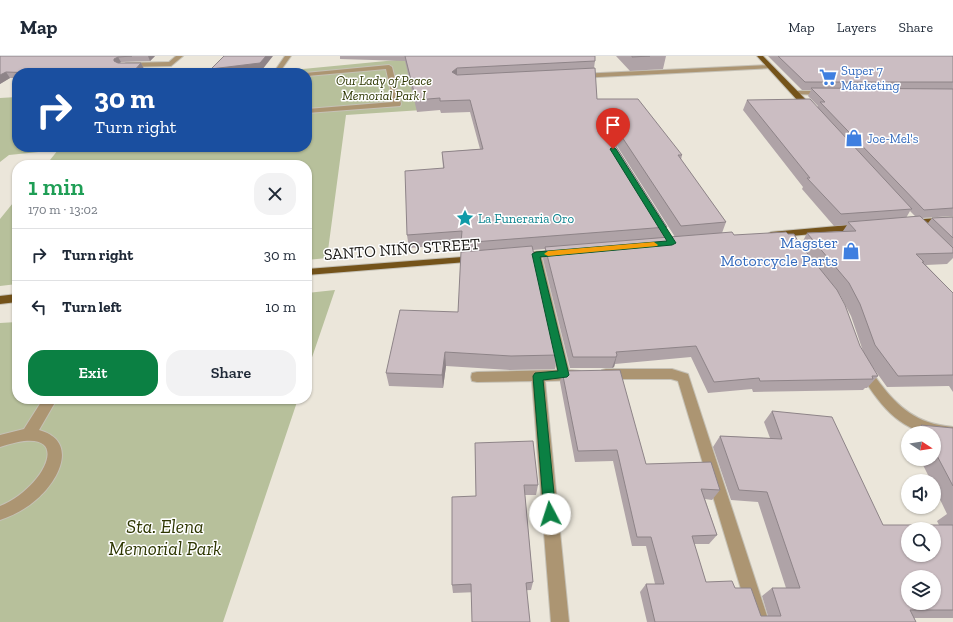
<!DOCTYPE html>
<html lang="en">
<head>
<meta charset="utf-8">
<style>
  body { margin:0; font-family:"Zilla Slab",serif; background:#f2f2f3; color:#1f2937; height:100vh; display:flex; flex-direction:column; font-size:15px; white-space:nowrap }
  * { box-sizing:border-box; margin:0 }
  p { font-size:13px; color:#747a83 }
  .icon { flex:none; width:22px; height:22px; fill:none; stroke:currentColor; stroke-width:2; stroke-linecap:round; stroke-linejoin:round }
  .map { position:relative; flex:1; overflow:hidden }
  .sheet { position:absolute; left:12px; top:104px; width:300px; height:244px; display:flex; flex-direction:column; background:#fff; border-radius:16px; box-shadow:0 1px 3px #0004 }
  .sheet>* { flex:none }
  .guide { position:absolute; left:12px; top:12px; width:300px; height:84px; border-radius:16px; box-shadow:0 1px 3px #0004; background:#1a4fa0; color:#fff; overflow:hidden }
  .needle { width:26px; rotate:102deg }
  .tools { position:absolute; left:901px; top:370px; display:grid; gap:8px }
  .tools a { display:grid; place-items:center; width:40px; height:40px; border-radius:50%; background:#fff; box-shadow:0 1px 3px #0004; font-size:20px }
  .pin { position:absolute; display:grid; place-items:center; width:34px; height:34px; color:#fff; margin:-41px -17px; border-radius:50% 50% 50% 0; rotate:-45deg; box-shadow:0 0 4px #0007 }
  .pin .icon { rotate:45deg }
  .me { position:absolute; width:44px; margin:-22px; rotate:355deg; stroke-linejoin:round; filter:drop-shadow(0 0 3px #0008) }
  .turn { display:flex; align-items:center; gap:14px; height:84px; padding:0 16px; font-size:18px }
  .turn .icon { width:52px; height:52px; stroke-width:2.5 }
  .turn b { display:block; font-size:28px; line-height:34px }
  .round { display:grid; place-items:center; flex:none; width:42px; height:42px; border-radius:16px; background:#f2f2f3 }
  .overview { display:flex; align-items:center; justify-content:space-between; height:68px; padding:0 16px }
  h1 { font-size:24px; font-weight:600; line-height:30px; color:#1e9e55 }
  .button { display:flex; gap:8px; margin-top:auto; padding:8px 16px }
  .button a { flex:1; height:46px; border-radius:16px; background:#0b8043; color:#fff; font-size:16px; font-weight:600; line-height:46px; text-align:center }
  .button a+a { background:#f2f2f3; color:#1f2937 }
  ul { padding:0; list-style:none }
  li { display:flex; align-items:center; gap:12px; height:52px; padding:0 16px; border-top:1px solid #e0e1e3 }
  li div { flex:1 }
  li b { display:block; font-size:15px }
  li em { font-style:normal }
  header { display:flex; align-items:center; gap:24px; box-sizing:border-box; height:56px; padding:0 20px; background:#fff; border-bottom:1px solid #e0e1e3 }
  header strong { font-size:19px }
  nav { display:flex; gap:22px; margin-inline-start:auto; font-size:14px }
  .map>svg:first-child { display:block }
  .green { fill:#b7c09b }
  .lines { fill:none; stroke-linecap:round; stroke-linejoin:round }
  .minor-casing { stroke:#c5c1b6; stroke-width:2 }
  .major-casing { stroke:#c5c1b6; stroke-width:2 }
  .minor { fill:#ac9572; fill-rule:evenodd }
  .major { fill:#74531a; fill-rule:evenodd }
  .wall { fill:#afa3a7; fill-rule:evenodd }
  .shaded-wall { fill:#8e8488 }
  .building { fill:#cbbdc2; stroke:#8e8488; fill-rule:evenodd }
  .route { fill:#0b8043; stroke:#07532c }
  .slow { fill:#f59e0b }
  .labels { text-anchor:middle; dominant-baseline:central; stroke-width:3; stroke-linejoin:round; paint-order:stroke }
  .far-shop-label { font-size:13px; fill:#366cbe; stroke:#fff; text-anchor:start }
  .far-park-label { font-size:13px; font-style:italic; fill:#2d3600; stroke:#fff }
  .far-culture-label { font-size:13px; fill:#0d838f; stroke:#fff; text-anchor:start }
  .shop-label { font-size:16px; fill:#366cbe; stroke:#fff; text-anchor:end }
  .street-label { font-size:16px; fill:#181612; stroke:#fff }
  .near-park-label { font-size:19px; font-style:italic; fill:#2d3600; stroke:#fff }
</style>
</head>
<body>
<header>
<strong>Map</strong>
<nav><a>Map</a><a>Layers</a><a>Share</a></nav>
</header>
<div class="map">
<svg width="953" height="566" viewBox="0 0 953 566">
  <rect width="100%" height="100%" fill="#ebe6da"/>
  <!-- green -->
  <path class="green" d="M407 3 422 54 346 59 327 202 307 204V109H46L58 94 9 99 0 106V42L17 41V91H307V17H261Z
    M17 142V228L0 230V163Z
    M335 234 307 316V237Z
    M17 266V343H298L223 566H0V267Z"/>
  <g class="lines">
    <!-- minor casing -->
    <g class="minor-casing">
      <path id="minor" d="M176 0H183L171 10 126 11 123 9 126 7 169 6Z
        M285 0H291L281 14H277L276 13Z
        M389 9 392 11 401 48 400 50 307 57V53L393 46 386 13 307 20V17H305Z
        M770 9 772 10V12L579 22 576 20 579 18Z
        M796 35H824L827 37 824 39 794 38V36Z
        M536 196 541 199 569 314 580 315 581 319 580 323 575 324 545 325 569 566H551L532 325 477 326 472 325 471 321 472 317 477 316 557 314 531 199Z
        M864 308 868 310C883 333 901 357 928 366 936 369 945 370 953 371V383L934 380V377C900 377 875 343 860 316L858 313 860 310Z
        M606 313H672L688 318 769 566H751L678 325 671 323H606L602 322 600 318 602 314Z
        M43 343H57L39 374C79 385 59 424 37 443 26 453 14 459 0 464V450C47 431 78 364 0 391V379L24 373Z"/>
    </g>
    <!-- major casing -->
    <g class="major-casing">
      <path id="major" d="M757 0H763L815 53V57H809Z
        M953 161V167L910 170 905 167 910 164Z
        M860 168 865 171 863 173 771 182 766 179 771 176Z
        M559 194 563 195 564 197 563 199 518 203 513 200 518 197Z
        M475 200 480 203 479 205 307 219V213Z
        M17 238V246L0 248V240Z"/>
    </g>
    <!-- minor -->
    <use href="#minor" class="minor"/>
    <!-- major -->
    <use href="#major" class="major"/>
  </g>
  <!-- wall -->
  <path class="wall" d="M0 0H155L150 5 121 6 119 7H141L144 13 140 17H17V22H10L0 28Z
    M340 0H595V5L594 12 597 43 682 99 681 104 726 166 722 177 734 179 788 178 801 189 807 177 843 175 847 169 834 170 802 133 803 131 743 54 747 44 817 51 818 50 808 40 811 34H802L768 0H953V160L922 162 928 167 932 162 953 161V202L947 208 926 209 953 237V336L949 330 887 331 869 306 878 320 867 332H865L863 334 753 336 752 333 708 337 691 301 615 308 614 311 612 312H570L543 203 545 193 533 194 557 299 555 313 510 314 446 310 443 332 389 330 386 317 458 256 462 196 461 188 409 192 407 179 443 112 442 96 480 93 470 56 441 57 440 54 417 56 405 5 340 3ZM616 90H617L675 181H664L667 171ZM910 155 916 161 906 162ZM838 236 840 239 851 260 864 298 860 290Z
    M616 0H666L663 13 630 15Z
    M562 315 646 408 720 434 712 444 705 443 717 479 709 488H694L706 526 735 532 761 560H768L762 540 772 532H786L758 446 731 444 713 391 720 380 770 382 764 366 772 355 883 469H939L937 465 947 458 934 431V425H931L920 403H934V377H913L921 369 953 372V562H914L916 566H647L640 536 646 528H655L646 490H632L613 405 575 406 560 326Z
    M475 387 538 429 536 439H525L533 526 531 534 453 537 452 529 476 440Z"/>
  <!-- shaded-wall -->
  <path class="shaded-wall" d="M148 0H155L150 5Z
    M266 0H273L262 14 235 17H212L211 13Z
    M118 1 121 6 117 9 114 5V3Z
    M141 7 144 13 140 17H132Z
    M457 12V24L452 16Z
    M6 16 10 22 0 28V19Z
    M445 296 446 310 443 332 442 319Z
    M617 299 614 311 612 312 616 301Z"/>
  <!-- building -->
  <path class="building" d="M0 0H132L118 1 114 3V5L118 7H141L132 17H38L6 16 0 19Z
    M224 0H266L260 7 211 13Z
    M405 0H595V5L457 12 452 16 457 19 595 12 597 43H638L682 99H678L726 166 681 170 620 78 612 77 610 81 667 171 461 187 462 175 407 179 405 115 444 112 442 96 483 93 470 44 440 45V42L416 44Z
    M632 0H650L632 1Z
    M778 0H953V26H805Z
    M811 32 953 33V152L924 154 820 46H825Z
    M810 43 912 153 841 158 807 122H810L747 44Z
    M920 160 953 192V197L916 198 924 206H922L953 237V319L898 320 875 289 860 248 849 227 807 177 856 175 848 166Z
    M953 161V182L932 162Z
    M732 176 734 179 786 176 788 178H794L799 187 837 234 845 249 860 290 878 320H872L873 323 760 325 759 322 714 326 696 290 616 296 617 299 616 301H573L545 191Z
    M532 190 557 299 511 300 445 296 442 319 386 317 400 254 458 256 461 196Z
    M620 314 646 408 711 406 720 434 701 433 717 479 692 480 706 526 732 525 735 532H751L761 560H781L772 532H800L767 436 739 434 720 380 782 383 772 355 832 361 883 469H953V554H910L916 566H655L646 528H664L651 481H637L617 394 578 395 562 315ZM908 473H934V499H908ZM908 521H934V547H908Z
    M921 369 953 372V430L934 394V377H925Z
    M533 385 538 429H524L533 526 526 527 530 566H472L471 528 452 529V441L476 440 475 387Z"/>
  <!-- route -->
  <path class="route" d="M613 91 616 93 676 187 672 189 540 201 569 319 567 321 543 324 556 458 555 462 550 464 546 462 544 458 533 320 535 317 558 315 532 198 536 196 667 185 610 93Z"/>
  <!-- slow -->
  <path class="slow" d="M654 186 658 189 657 190 548 200 544 198 548 195Z"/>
  <!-- icons -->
  <defs>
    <g id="supermarket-bare" transform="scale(1.38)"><path d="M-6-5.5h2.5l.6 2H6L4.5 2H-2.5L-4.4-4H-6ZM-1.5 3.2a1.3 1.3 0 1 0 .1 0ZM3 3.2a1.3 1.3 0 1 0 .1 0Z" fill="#3f7fe0" stroke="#fff" stroke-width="2.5" paint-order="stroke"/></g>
    <g id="shop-bare" transform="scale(1.38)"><path d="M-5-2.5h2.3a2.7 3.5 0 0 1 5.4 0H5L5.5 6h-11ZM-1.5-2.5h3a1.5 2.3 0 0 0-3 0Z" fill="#3f7fe0" stroke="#fff" stroke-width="2.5" paint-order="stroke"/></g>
    <g id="sight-bare" transform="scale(1.38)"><path d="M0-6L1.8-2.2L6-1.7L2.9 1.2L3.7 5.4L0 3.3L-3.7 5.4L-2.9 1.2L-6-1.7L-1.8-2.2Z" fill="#0f9aa8" stroke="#fff" stroke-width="2.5" paint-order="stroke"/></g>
  </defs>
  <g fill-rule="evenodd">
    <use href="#supermarket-bare" x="828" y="21"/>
    <use href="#shop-bare" x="854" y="82"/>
    <use href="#sight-bare" x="465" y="162"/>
    <use href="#shop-bare" x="851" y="195"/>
  </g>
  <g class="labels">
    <!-- far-shop labels -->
    <g class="far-shop-label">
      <text x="841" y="14">Super 7<tspan x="841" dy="15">Marketing</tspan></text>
      <text x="867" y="82">Joe-Mel's</text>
    </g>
    <!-- far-park labels -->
    <g class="far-park-label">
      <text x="384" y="24">Our Lady of Peace<tspan x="384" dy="15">Memorial Park I</tspan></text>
    </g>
    <!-- far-culture labels -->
    <g class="far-culture-label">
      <text x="478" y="162">La Funeraria Oro</text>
    </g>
    <!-- shop labels -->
    <g class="shop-label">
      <text x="838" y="186">Magster<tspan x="838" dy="18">Motorcycle Parts</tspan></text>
    </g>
    <!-- street labels -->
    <g class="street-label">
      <text transform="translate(402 193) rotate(-4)">SANTO NIÑO STREET</text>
    </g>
    <!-- near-park labels -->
    <g class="near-park-label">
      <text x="165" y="470">Sta. Elena<tspan x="165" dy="22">Memorial Park</tspan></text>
    </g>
  </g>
</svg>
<div class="tools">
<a><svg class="needle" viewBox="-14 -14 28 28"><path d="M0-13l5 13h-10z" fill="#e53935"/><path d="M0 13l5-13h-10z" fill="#747a83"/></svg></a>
<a><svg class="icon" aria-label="sound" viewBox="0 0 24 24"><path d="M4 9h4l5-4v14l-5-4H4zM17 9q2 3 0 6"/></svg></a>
<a><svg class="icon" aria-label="search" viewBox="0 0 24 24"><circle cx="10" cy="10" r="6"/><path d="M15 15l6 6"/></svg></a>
<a><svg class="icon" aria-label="layers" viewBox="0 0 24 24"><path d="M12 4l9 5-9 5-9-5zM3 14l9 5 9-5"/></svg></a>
</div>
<div class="pin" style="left:613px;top:93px;background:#d93025"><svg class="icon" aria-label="arrive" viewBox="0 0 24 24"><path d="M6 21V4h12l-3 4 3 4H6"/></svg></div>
<svg class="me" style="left:550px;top:458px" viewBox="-20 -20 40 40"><circle r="19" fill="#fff"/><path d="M0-13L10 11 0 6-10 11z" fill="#0b8043"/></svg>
<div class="guide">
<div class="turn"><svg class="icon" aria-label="right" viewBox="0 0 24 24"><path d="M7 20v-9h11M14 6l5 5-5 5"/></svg><div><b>30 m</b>Turn right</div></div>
</div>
<section class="sheet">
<div class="overview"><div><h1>1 min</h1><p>170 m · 13:02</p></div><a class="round"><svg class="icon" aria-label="close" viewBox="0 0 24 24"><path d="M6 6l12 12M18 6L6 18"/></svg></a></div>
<ul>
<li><svg class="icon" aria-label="right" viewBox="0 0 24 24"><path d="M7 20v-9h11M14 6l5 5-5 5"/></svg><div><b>Turn right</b></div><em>30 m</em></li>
<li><svg class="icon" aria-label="left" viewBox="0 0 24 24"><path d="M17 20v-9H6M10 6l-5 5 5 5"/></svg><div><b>Turn left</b></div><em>10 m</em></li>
</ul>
<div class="button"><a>Exit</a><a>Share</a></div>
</section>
</div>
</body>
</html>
